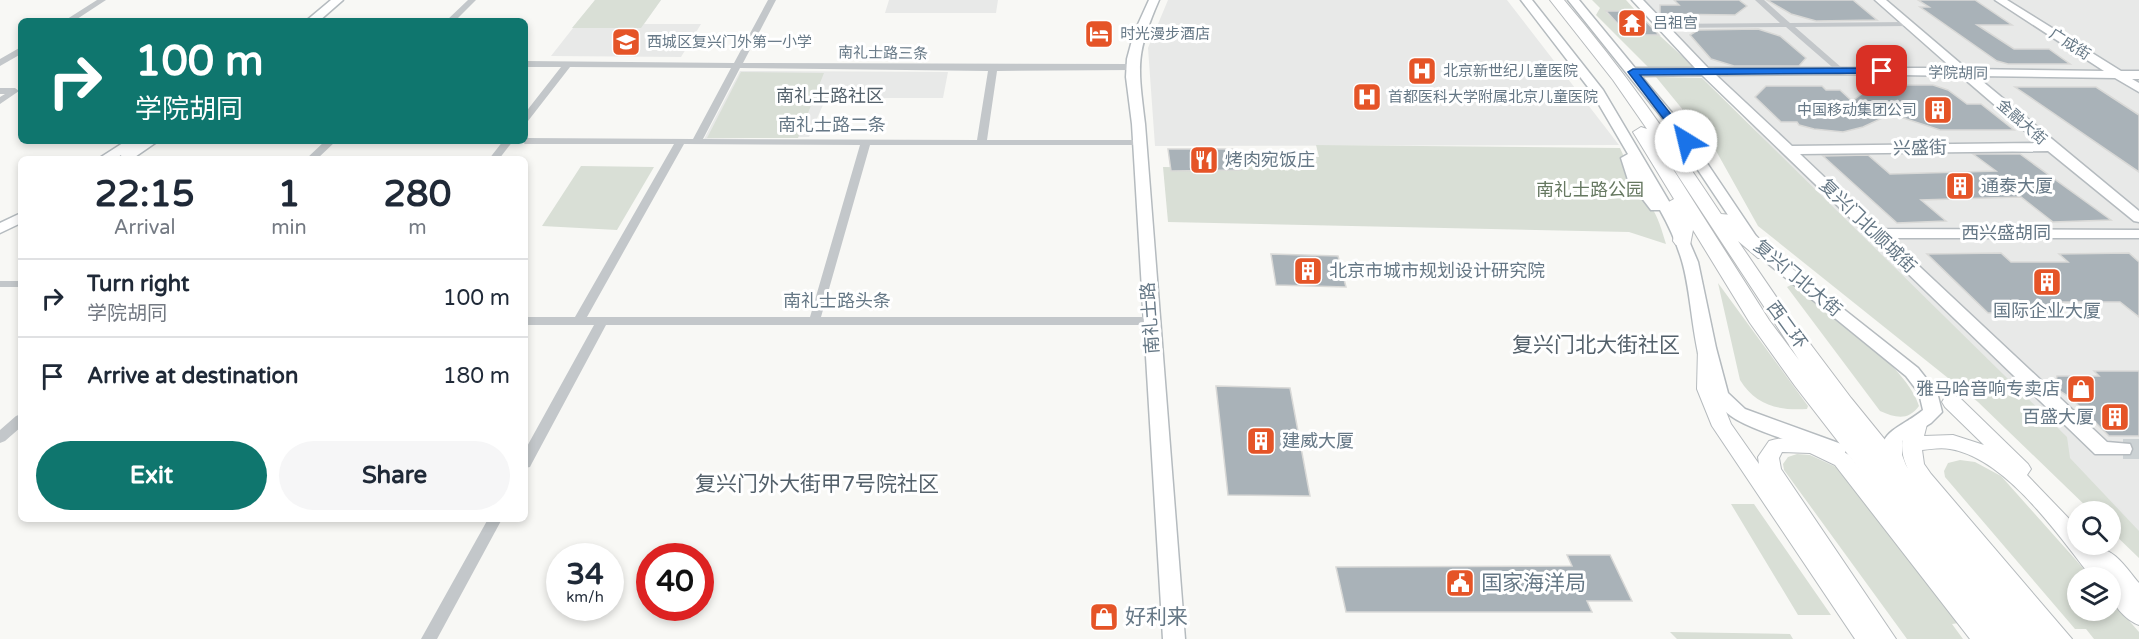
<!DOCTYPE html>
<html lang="en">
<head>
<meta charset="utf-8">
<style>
  body { margin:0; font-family:"Varela Round","Noto Sans SC",sans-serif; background:#f6f6f7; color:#1f2937; height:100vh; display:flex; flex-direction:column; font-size:22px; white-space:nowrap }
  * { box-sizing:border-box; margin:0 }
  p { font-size:20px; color:#747a83 }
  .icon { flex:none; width:33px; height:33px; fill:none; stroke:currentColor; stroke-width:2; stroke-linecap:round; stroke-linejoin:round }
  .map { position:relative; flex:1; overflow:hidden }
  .details { position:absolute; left:18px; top:156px; width:510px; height:366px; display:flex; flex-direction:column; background:#fff; border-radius:9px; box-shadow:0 3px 9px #0003 }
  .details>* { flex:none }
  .banner { position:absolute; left:18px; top:18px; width:510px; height:126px; border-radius:9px; box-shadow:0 3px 9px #0003; background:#0f766e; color:#fff; overflow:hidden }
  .buttons { position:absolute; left:2067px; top:501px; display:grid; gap:12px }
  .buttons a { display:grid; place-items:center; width:54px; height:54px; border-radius:50%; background:#fff; box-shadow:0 3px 9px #0003; font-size:30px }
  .speed { position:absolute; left:546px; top:543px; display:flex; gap:12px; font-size:30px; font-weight:700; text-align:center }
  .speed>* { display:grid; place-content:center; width:78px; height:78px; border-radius:50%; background:#fff; box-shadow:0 3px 9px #0003; line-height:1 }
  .speed small { font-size:15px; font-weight:400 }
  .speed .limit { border:9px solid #d22; background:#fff; color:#111 }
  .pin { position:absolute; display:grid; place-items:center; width:51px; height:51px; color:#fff; margin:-26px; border-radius:12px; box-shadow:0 3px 9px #0006 }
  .me { position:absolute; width:66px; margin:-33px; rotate:324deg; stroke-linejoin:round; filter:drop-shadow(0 0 4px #0008) }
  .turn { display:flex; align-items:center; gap:21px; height:126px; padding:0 18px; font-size:27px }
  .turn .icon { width:78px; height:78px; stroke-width:2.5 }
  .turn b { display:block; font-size:42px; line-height:51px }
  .eta { display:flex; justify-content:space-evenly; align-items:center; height:102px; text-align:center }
  .eta b { font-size:36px; font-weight:800; line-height:42px }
  .button { display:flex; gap:12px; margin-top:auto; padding:12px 18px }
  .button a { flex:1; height:69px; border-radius:36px; background:#0f766e; color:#fff; font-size:24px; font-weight:800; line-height:69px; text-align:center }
  .button a+a { background:#f6f6f7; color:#1f2937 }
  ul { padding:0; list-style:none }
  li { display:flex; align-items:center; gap:18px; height:78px; padding:0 18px; border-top:2px solid #e0e1e3 }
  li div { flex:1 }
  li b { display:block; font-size:22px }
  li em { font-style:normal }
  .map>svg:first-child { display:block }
  .built { fill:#e8e9e8 }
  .green { fill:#d9dfd6 }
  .building { fill:#a9b2b8; stroke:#d9d9d7; stroke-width:1.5 }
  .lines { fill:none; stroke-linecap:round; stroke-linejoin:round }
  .secondary-tunnel { stroke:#ccd2d4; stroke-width:20; stroke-dasharray:20 10; stroke-linecap:butt }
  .secondary-casing { stroke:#b5bbbf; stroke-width:3 }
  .primary-casing { stroke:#b6bbbe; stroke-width:2 }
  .highway-casing { stroke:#b6babd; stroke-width:2 }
  .street { fill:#c3c7ca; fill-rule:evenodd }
  .secondary { fill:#fff; fill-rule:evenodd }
  .primary { fill:#fff; fill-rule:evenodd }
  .highway { fill:#fff; fill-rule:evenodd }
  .route { fill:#1a73e8; stroke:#114b97; stroke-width:1.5 }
  .labels { text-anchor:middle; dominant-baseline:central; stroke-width:6; stroke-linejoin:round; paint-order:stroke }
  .far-poi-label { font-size:15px; fill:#667886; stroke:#fff; text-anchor:start }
  .far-street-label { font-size:15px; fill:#667886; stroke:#fff }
  .far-quarter-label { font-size:18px; fill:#54616b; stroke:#fff }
  .street-label { font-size:18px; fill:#667886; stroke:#fff }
  .poi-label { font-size:18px; fill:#667886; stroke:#fff; text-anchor:start }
  .park-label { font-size:18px; fill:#667861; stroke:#fff }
  .quarter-label { font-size:21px; fill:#54616b; stroke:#fff }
  .near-poi-label { font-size:21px; fill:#667886; stroke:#fff; text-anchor:start }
</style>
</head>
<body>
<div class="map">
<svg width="2139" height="639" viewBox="0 0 2139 639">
  <rect width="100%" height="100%" fill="#f8f8f5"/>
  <!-- built -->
  <path class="built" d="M595 0H661L644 24H701L681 57 551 56Z
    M889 0H998L996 13H885Z
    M1168 0H1507L1619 145 1155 146 1148 48Z
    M1636 0H2139V75H2120L2139 88V549L2110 512 2105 511Z
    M740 71 948 72 943 98H826L809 137 704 139Z"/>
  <!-- green -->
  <path class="green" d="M595 0H661L641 28H572Z
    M1592 0H1626L1636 11 1606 12 1628 35H1659L1695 68 1650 69 1596 15 1600 8Z
    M741 72 824 73 798 138H707Z
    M1656 77 1702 78 2067 437 2070 458 2139 531V558L2111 531 2110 512 2091 511 1978 402 1758 226 1715 149Z
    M1316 145 1620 148C1627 162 1629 178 1637 191 1640 197 1646 200 1650 205 1658 216 1662 231 1666 244L1629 232 1168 222 1163 167 1244 168 1242 157H1319Z
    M581 166 654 167 617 230 542 226Z
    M1718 283 1808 406 1807 409C1779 411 1755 405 1740 380Z
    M1793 284C1827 312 1908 366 1919 406 1908 421 1896 418 1880 411L1787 287Z
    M1797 454 1810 455 1836 467 1959 623 1952 624 1963 639H1907L1784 470 1783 464 1788 457Z
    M1960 460 1975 462 2001 476 2091 577 2078 578V610H2110L2111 600 2139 632V639H2094L2086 629H2075L1945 477 1944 471 1948 463Z
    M1731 504H1754L1831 615H1798Z
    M1670 632 1790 634 1793 639H1677Z"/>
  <!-- building -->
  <path class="building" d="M1674 0H1739L1747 6 1735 15 1660 14V5H1679Z
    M1767 0H1853L1877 20 1816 21 1791 14Z
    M1918 0H1975L2012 25H1977L2014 49H2049L2070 64H2008L1997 61 1920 7H1929Z
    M1606 11H1636L1659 35H1628Z
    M1758 29 1780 36 1806 58 1799 66H1734L1711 59 1690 35 1698 30Z
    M1874 85H1933L1948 90 1967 104H1981L2014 130H1940L1891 114 1863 127 1843 132 1814 129 1799 125 1797 122H1781L1755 97 1766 86H1822L1826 90H1840L1852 101Z
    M2015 87H2096L2139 115V172Z
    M1168 149H1235L1241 170 1171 171Z
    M1973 154H2020L2111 220 2053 222 2021 197 1921 200 1946 221 1897 223 1823 156 1868 155 1890 174 1996 171Z
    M2001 253 2011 262H2068L2059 254 2129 253 2139 262V317L2120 302H2052L2063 313H1988L1927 254Z
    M1271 254 1338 256 1346 287 1276 285Z
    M2094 371H2139V436H2109L2071 398 2055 388 2057 376H2099Z
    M1216 386 1290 388 1310 496 1228 495Z
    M1567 555H1610L1632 601H1587L1592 612H1346L1336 567 1572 566Z"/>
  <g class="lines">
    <!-- secondary-tunnel -->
    <path class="secondary-tunnel" d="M2123 449H2139"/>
    <!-- secondary casing -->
    <g class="secondary-casing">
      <path id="secondary" d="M331 0H343L319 21H306Z
        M1149 0H1159C1135 55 1138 66 1145 124L1185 639H1163L1132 124 1126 77 1127 59 1134 33Z
        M1521 0H1532L1603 90 1680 220 1698 262 1716 348 1728 393 1745 409 1844 445 1846 450 1844 455H1830C1806 446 1750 430 1731 416 1690 385 1696 308 1682 261 1677 244 1669 226 1660 210H1651L1628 180 1621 158 1628 154 1591 91Z
        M1568 0H1579L1635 68H1695L1632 0H1643L1708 68H1952L1875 0H1886L1967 69 2104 71 1995 0H2007L2121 71H2139V79H2132L2139 83V92L2115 78 1976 76 2139 211V222L2134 221 2048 151 1800 154 1879 229 2139 230V238H1889L2107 442 2130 444 2132 449 2130 454H2095L1702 75 1641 76 1678 120 1756 236 1770 251 1918 368 1937 392 1942 412 1931 423 1902 441V455L1907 468 1904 473H1890C1867 433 1899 430 1923 410L1919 393 1906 376 1760 257 1746 242 1668 125ZM1839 74 1961 76 2039 143 1792 146 1716 75Z
        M126 141H158L132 159H122L121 155 115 159H98Z
        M21 213V223L0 233V223Z"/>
    </g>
    <!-- primary casing -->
    <g class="primary-casing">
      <path id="primary" d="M1707 342 1716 348 1717 389 1731 424 1759 464 1758 457 1769 441C1797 433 1825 440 1849 455L1996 639H1970L1835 465 1810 453 1782 452 1779 458 1781 469 1896 639H1855L1712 426 1697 389 1698 348Z
        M1952 395 1959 397 2028 464 2031 469 2027 475 2078 528V544H2092L2096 550C2113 545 2129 572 2139 583V625C2125 620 2110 603 2110 589L2113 586H2110V578H2092C2059 536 2006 458 1950 449 1941 447 1931 449 1922 450L1924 464 1931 474 2072 639H2045L1917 484C1902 463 1896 443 1910 419H1924L1927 424 1924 436 1953 435 1984 445 1945 407 1942 402 1945 397Z"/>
    </g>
    <!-- highway casing -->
    <g class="highway-casing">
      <path id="highway" d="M1550 0H1564C1622 68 1672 140 1721 214L1732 215 1772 250 1775 254 1772 258H1758L1738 241 1790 317 1851 398 2047 639H1991L1795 386 1750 323 1693 230 1690 245H1676L1673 241 1675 225 1665 204 1674 199 1633 132 1641 127 1647 129 1613 80ZM1652 136 1799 360 1769 320Z"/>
    </g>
    <!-- street -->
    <path class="street" d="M97 0H106L74 21H64Z
      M468 0H476L455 21H446Z
      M768 0H776L743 63 1132 64 1136 67 1132 70 997 71 987 140H1139L1144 143 1142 145H870L821 317H1150L1156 321 1150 325H606L532 463 530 467 525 468V450L594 325H525V317H575L674 144H525L520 141H525V138L693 139 731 68 570 67 528 121 525 122V113L561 67H525V61L734 63ZM740 68 988 71 977 140 703 139ZM684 144 860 145 810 317H587Z
      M1755 0H1764L1790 23 1909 22 1913 24 1909 26 1795 27 1842 68 1843 70 1839 73 1786 27 1662 28 1658 26 1662 24 1780 23Z
      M21 47V54L0 66V59Z
      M0 88H15L19 91 0 104V97L5 94H0Z
      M325 141H336L317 159H306Z
      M503 141H513L499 159H489Z
      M0 281H21V287H0Z
      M21 414V427L5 441 0 443V430L16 416Z
      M488 519H502L437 639H421Z"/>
    <!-- secondary -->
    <use href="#secondary" class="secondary"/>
    <!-- primary -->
    <use href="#primary" class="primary"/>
    <!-- highway -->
    <use href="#highway" class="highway"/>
  </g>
  <!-- route -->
  <path class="route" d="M1882 68 1885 69V73L1640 75 1692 141 1686 144 1682 143 1628 72 1633 69Z"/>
  <!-- icons -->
  <defs>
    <g id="temple-square" transform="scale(1.5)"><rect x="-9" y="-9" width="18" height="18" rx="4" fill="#e55427" stroke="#fff"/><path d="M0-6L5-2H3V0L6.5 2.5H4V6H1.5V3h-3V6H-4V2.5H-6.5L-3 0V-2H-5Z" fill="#fff"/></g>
    <g id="hotel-square" transform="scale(1.5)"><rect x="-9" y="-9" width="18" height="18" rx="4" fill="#e55427" stroke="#fff"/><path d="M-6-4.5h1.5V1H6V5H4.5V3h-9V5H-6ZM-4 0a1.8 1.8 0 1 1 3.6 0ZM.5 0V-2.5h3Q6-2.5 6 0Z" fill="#fff"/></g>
    <g id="school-square" transform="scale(1.5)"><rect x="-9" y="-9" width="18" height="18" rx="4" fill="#e55427" stroke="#fff"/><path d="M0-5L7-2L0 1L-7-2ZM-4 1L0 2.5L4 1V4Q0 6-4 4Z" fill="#fff"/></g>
    <g id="hospital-square" transform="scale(1.5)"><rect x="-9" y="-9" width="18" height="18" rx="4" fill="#e55427" stroke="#fff"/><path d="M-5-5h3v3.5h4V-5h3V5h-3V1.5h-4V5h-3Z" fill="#fff"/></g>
    <g id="building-square" transform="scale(1.5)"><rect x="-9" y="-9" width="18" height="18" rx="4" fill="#e55427" stroke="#fff"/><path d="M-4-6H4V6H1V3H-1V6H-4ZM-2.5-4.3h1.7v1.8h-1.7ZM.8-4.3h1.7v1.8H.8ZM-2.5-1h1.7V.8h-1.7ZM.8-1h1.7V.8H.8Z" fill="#fff"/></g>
    <g id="restaurant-square" transform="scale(1.5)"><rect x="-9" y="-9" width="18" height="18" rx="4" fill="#e55427" stroke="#fff"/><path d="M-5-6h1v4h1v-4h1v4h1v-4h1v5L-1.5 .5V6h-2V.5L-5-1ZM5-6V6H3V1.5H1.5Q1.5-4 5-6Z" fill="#fff"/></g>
    <g id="shop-square" transform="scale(1.5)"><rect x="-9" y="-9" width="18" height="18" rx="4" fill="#e55427" stroke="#fff"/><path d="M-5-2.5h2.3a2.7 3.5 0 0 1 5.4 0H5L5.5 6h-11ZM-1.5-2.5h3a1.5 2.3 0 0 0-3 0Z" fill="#fff"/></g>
    <g id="civic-square" transform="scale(1.5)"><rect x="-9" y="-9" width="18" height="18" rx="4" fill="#e55427" stroke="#fff"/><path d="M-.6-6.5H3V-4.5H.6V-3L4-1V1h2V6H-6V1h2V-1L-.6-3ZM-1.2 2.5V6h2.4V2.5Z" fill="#fff"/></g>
  </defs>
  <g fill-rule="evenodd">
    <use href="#temple-square" x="1632" y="23"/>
    <use href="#hotel-square" x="1099" y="34"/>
    <use href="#school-square" x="626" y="42"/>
    <use href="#hospital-square" x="1422" y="71"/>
    <use href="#hospital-square" x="1367" y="97"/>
    <use href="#building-square" x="1938" y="110"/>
    <use href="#restaurant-square" x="1204" y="160"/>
    <use href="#building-square" x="1960" y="186"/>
    <use href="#building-square" x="1308" y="271"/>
    <use href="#building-square" x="2047" y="282"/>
    <use href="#shop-square" x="2081" y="389"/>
    <use href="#building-square" x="2115" y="417"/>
    <use href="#building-square" x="1261" y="441"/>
    <use href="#civic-square" x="1460" y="583"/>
    <use href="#shop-square" x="1104" y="617"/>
  </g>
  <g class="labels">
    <!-- far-poi labels -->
    <g class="far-poi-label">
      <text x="1653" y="23">吕祖宫</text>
      <text x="1120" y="34">时光漫步酒店</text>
      <text x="647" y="42">西城区复兴门外第一小学</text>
      <text x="1443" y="71">北京新世纪儿童医院</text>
      <text x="1388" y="97">首都医科大学附属北京儿童医院</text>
      <text x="1917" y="110" text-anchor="end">中国移动集团公司</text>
    </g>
    <!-- far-street labels -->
    <g class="far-street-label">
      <text transform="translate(2070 44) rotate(32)">广成街</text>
      <text transform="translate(883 53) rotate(1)">南礼士路三条</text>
      <text transform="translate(1958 73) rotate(1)">学院胡同</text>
      <text transform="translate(2022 122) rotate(41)">金融大街</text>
    </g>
    <!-- far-quarter labels -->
    <g class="far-quarter-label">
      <text x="830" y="96">南礼士路社区</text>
    </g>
    <!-- street labels -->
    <g class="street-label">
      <text x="832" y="125">南礼士路二条</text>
      <text transform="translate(1920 148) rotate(-1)">兴盛街</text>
      <text transform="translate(1868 226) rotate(44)">复兴门北顺城街</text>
      <text x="2006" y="233">西兴盛胡同</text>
      <text transform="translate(1798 278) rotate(40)">复兴门北大街</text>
      <text x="837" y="301">南礼士路头条</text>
      <text transform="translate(1150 318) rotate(-94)">南礼士路</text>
      <text transform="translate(1787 325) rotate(54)">西二环</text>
    </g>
    <!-- poi labels -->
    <g class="poi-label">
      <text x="1225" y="160">烤肉宛饭庄</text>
      <text x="1981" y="186">通泰大厦</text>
      <text x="1329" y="271">北京市城市规划设计研究院</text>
      <text x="2047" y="311" text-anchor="middle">国际企业大厦</text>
      <text x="2060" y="389" text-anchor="end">雅马哈音响专卖店</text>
      <text x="2094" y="417" text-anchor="end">百盛大厦</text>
      <text x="1282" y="441">建威大厦</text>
    </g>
    <!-- park labels -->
    <g class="park-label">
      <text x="1590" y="190">南礼士路公园</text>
    </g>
    <!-- quarter labels -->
    <g class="quarter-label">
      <text x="1596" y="345">复兴门北大街社区</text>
      <text x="817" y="484">复兴门外大街甲7号院社区</text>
    </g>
    <!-- near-poi labels -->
    <g class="near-poi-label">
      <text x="1481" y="583">国家海洋局</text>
      <text x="1125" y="617">好利来</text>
    </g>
  </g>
</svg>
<div class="buttons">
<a><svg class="icon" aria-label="search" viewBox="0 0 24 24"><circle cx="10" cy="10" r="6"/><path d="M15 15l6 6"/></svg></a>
<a><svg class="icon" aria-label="layers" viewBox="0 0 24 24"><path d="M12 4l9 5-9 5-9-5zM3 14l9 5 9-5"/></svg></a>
</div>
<div class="speed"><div>34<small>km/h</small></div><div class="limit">40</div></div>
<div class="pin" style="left:1882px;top:71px;background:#d93025"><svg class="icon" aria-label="arrive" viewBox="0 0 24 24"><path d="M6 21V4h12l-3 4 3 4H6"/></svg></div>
<svg class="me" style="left:1686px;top:141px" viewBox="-20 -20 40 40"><circle r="19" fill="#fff"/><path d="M0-13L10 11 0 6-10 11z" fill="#1a73e8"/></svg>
<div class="banner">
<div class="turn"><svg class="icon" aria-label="right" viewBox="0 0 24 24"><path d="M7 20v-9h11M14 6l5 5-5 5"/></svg><div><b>100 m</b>学院胡同</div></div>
</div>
<section class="details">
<div class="eta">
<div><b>22:15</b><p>Arrival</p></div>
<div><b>1</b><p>min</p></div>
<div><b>280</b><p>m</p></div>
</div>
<ul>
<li><svg class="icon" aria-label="right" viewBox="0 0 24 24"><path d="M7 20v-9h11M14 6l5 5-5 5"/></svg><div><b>Turn right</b><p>学院胡同</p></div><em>100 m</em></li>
<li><svg class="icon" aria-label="arrive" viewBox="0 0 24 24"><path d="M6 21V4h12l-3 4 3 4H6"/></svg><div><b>Arrive at destination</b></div><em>180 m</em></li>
</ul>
<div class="button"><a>Exit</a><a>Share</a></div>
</section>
</div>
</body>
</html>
